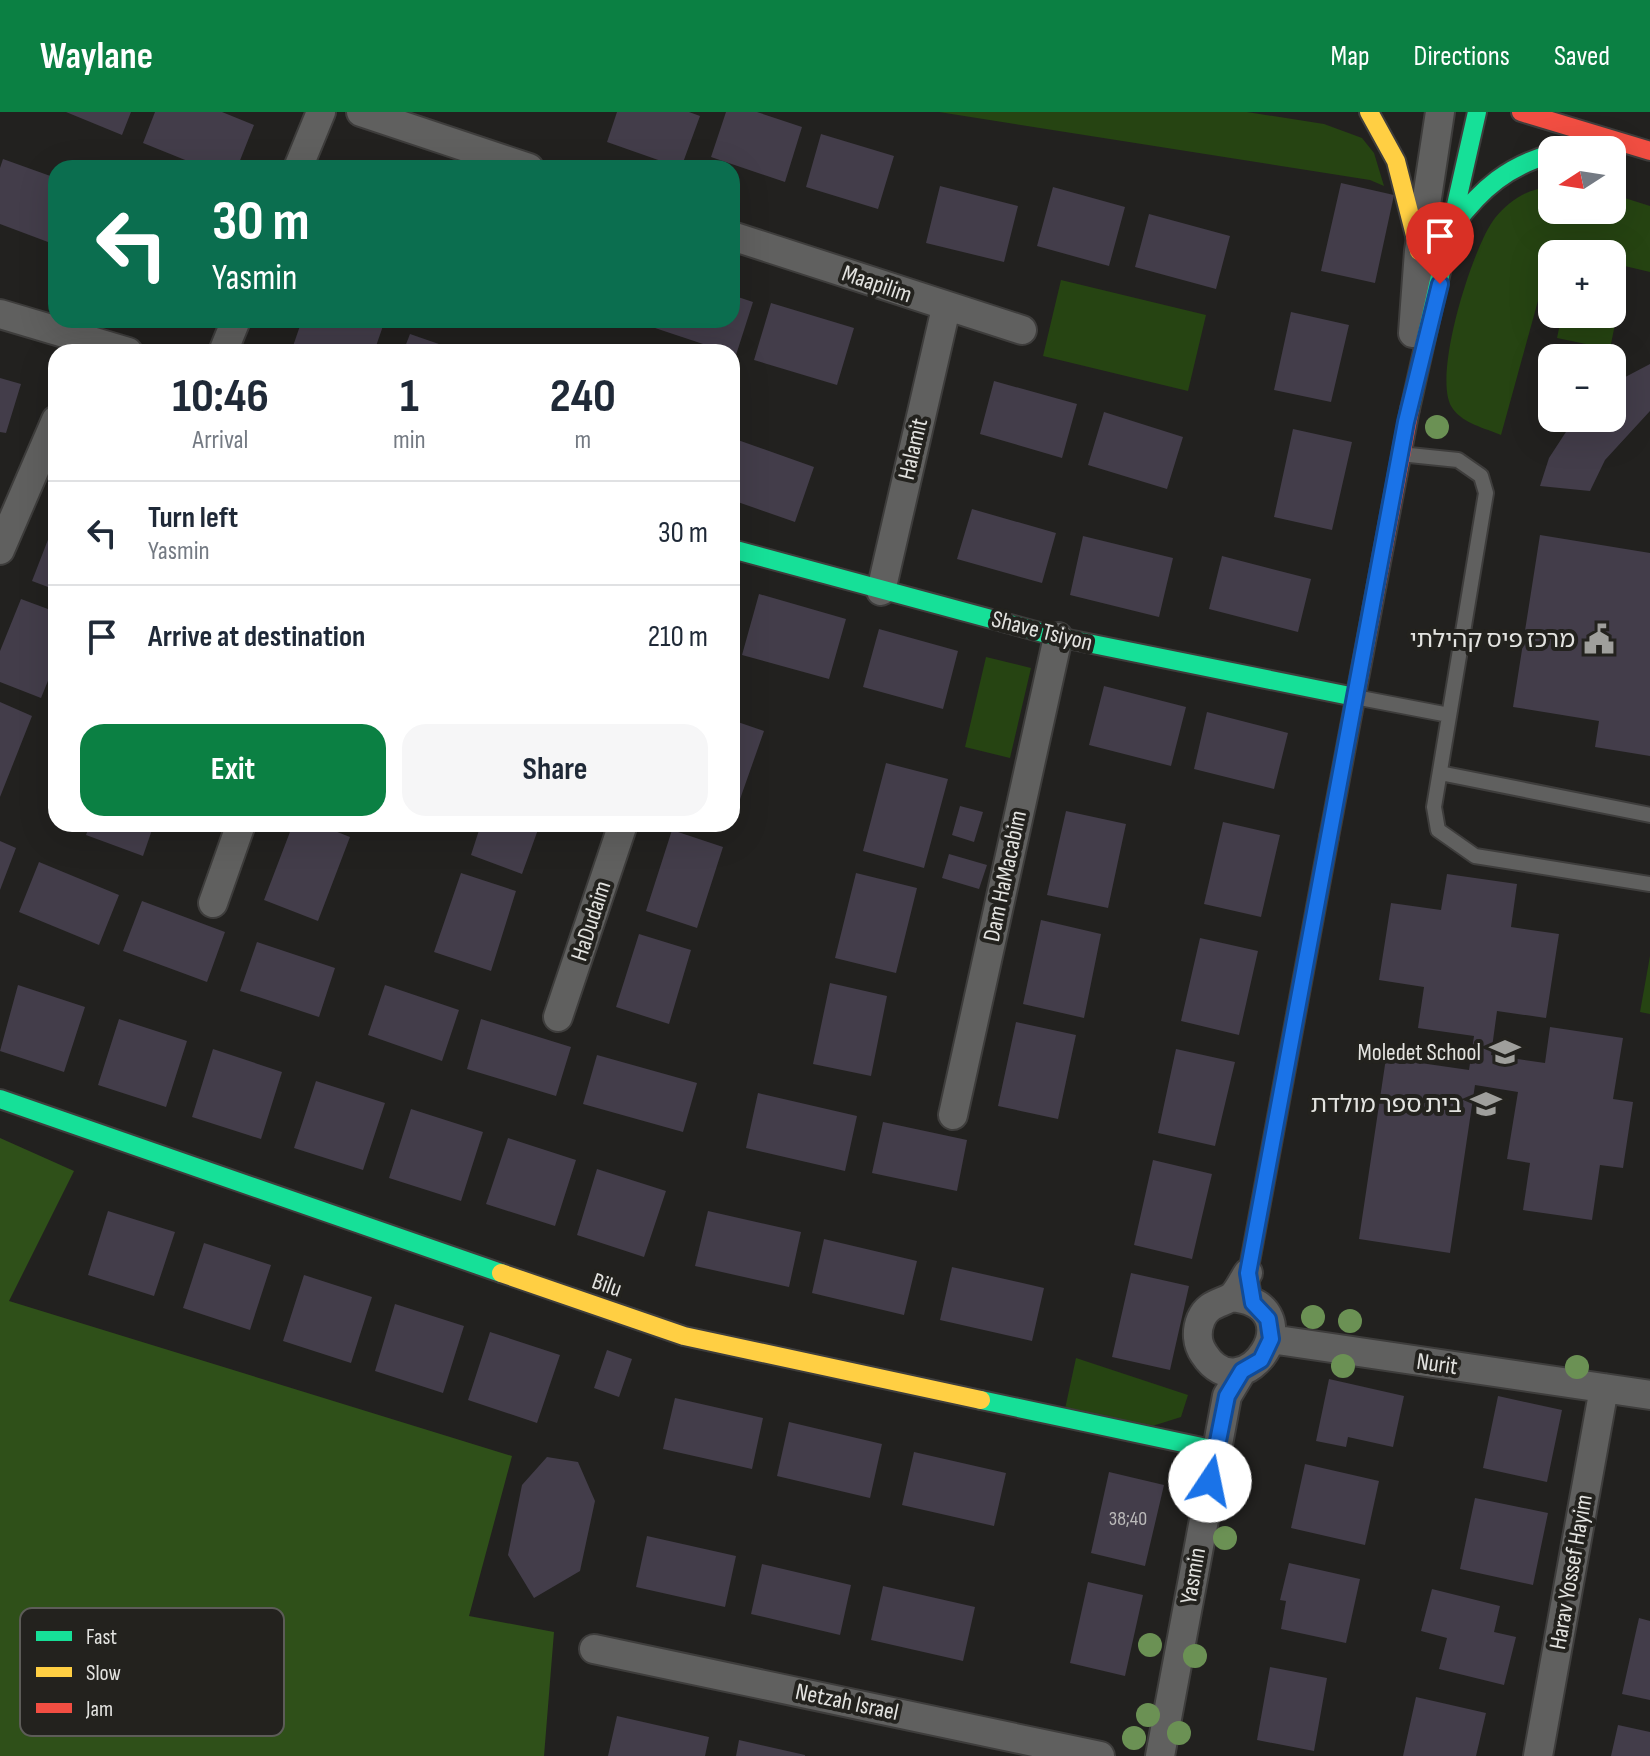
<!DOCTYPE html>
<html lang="en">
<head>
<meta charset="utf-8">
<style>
  body { margin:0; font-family:"Sofia Sans Condensed","Noto Sans Hebrew",sans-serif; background:#f6f6f7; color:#1f2937; height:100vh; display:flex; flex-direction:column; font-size:30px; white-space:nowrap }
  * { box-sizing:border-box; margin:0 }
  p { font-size:26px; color:#747a83 }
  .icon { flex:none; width:44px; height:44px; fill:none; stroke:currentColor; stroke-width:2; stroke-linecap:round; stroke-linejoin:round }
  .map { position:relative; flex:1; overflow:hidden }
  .drawer { position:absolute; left:48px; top:232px; width:692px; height:488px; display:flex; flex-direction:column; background:#fff; border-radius:24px; box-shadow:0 8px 32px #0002 }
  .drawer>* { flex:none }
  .top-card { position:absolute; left:48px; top:48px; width:692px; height:168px; border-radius:24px; box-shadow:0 8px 32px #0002; background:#0b6e4f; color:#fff; overflow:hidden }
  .needle { width:52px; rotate:258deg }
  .fabs { position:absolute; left:1538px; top:24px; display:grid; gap:16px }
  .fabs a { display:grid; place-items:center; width:88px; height:88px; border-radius:16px; background:#fff; box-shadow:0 8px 32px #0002; font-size:40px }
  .pin { position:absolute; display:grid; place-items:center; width:68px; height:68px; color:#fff; margin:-82px -34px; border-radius:50% 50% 50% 0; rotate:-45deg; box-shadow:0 0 8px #0007 }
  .pin .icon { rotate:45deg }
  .me { position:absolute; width:88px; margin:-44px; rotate:11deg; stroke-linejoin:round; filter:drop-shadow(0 0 6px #0008) }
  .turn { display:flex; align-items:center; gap:28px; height:168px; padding:0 32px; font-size:36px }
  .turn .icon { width:104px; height:104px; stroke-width:2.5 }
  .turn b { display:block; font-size:56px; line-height:68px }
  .eta { display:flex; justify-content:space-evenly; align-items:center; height:136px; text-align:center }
  .eta b { font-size:48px; font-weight:700; line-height:56px }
  .button { display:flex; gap:16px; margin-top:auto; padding:16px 32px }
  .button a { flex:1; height:92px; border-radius:24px; background:#0b8043; color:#fff; font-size:32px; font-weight:700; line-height:92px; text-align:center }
  .button a+a { background:#f6f6f7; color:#1f2937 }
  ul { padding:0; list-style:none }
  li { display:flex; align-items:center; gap:24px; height:104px; padding:0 32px; border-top:2px solid #e0e1e3 }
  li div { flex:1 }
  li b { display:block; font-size:30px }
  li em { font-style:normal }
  header { display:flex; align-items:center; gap:48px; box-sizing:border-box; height:112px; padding:0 40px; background:#0b8043; color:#fff }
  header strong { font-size:38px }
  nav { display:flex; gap:44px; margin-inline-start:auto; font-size:28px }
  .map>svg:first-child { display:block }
  .green { fill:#264412 }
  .forest { fill:#2f5019 }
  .building { fill:#433d4a }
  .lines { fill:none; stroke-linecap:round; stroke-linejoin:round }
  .lane-casing { stroke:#3e3d3c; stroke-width:18 }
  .street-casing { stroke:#3e3d3c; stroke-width:32 }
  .fast-casing { stroke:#3e3d3c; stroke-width:22 }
  .slow-casing { stroke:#3e3d3c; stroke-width:22 }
  .jam-casing { stroke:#3e3d3c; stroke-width:22 }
  .lane { stroke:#60605f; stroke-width:14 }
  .street { stroke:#60605f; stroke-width:28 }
  .fast { stroke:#16e098; stroke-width:18 }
  .slow { stroke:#ffcf43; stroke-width:18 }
  .jam { stroke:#f24e42; stroke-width:18 }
  .tree { fill:#6b9154 }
  .route-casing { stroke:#114b97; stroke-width:20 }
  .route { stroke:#1a73e8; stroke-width:14 }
  .labels { text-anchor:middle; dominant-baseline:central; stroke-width:8; stroke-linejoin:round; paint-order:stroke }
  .number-label { font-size:20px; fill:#bbbaba }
  .street-label { font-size:24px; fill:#e3e3e0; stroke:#23221e }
  .poi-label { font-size:24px; fill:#e3e3e0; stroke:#23221e; text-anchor:end }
  .key { fill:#23221e; stroke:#5d5c58; stroke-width:2 }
  .key-label { font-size:22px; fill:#e3e3e0 }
</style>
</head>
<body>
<header>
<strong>Waylane</strong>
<nav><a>Map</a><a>Directions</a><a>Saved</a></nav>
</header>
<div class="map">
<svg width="1650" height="1644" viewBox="0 0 1650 1644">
  <rect width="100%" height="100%" fill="#22211f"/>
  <!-- green -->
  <path class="green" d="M939 0H1247L1324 12 1362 26 1374 41 1384 74 1370 68Z
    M1552 75V98H1612V82L1650 94V160L1612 151V142H1552V160L1544 167 1501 323C1485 316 1464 312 1453 297 1430 269 1473 133 1495 106 1510 88 1528 76 1552 75Z
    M1061 168 1206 203 1188 279 1043 244Z
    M1562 202H1617L1610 237 1557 226Z
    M986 545 1031 556 1010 646 965 635Z
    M1650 844V902L1640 900Z
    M1076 1246 1188 1283 1181 1305 1146 1316 1065 1297Z"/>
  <!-- forest -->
  <path class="forest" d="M0 1026 74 1059 9 1189 512 1344 469 1504 554 1520 544 1644H0Z"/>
  <!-- building -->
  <path class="building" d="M66 0H131L122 23Z
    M155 0H222L254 13 237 56H205L143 31Z
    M617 0H689L700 4 681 56 607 30Z
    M726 0H757L802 15 785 70 711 45Z
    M821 22 894 44 878 97 806 75Z
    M3 47 56 66V133L0 112V56Z
    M1341 71 1394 83 1375 171 1321 159Z
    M940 74 1018 94 1004 150 926 131Z
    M1053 75 1125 95 1109 154 1037 134Z
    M1149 102 1230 124 1216 177 1135 155Z
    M732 183 753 190 736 243 655 216 658 208H732Z
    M771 191 854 216 837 273 754 248Z
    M1291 200 1349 213 1331 290 1274 278Z
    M302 208H376L384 211 374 240H291Z
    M410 222 462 240H403Z
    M1650 252V299L1605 348 1590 379 1540 374 1549 346 1575 306H1612V272Z
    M0 266 21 272 6 321 0 320Z
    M994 269 1077 292 1062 346 980 322Z
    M1104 300 1183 325 1167 377 1088 353Z
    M1293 317 1352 330 1332 418 1274 405Z
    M735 327 814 355 795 410 732 388Z
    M972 397 1056 421 1042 471 957 447Z
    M56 407V478L32 469Z
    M1540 423 1650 441V644L1595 635 1599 609 1513 595Z
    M1083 424 1173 446 1159 505 1070 483Z
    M1222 444 1311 467 1298 520 1209 497Z
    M759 482 846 507 829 567 742 543Z
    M21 487 56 500V549L41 586 0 570V539Z
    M879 517 958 539 943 597 863 575Z
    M1104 574 1186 595 1171 654 1089 633Z
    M0 590 32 604 0 685Z
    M1207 600 1288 621 1274 677 1194 657Z
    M732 608 764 619 732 710Z
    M886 651 948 667 924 756 863 739Z
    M960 694 983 700 974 730 952 723Z
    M1066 699 1126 712 1108 796 1047 783Z
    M1223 710 1280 723 1261 805 1204 792Z
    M90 712H154L143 744 86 723Z
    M293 712H317L350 725 318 809 264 788Z
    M481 712H540L522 762 471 743Z
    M672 718 723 735 697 816 646 799Z
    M0 729 16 736 0 778Z
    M949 742 987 753 979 777 942 766Z
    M39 750 119 783 99 833 19 800Z
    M461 761 516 779 491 859 434 840Z
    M856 761 917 776 896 861 835 846Z
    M1447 762 1517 772 1511 815 1559 822 1546 906 1497 899 1491 943 1545 951 1550 915 1623 926 1613 987 1633 990 1623 1056 1600 1053 1592 1108 1523 1098 1530 1051 1507 1047 1518 980 1475 973 1450 1141 1359 1127 1386 946 1469 958 1474 924 1418 916 1424 875 1379 868 1391 791 1441 798Z
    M142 789 225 820 207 870 123 839Z
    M1041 808 1101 822 1084 906 1023 892Z
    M639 822 691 838 669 912 616 895Z
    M1200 826 1258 839 1239 923 1181 909Z
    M257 830 335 856 319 905 240 879Z
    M830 871 887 884 871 964 813 952Z
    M18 873 85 895 64 960 0 939Z
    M385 873 459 898 442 949 368 923Z
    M119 907 187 929 166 995 98 973Z
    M481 907 571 935 556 984 467 957Z
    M1016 910 1076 923 1058 1007 998 994Z
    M213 937 282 960 261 1027 192 1005Z
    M1176 937 1235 950 1215 1034 1158 1021Z
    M597 943 697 971 683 1020 583 992Z
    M316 969 385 991 363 1058 294 1036Z
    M758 981 857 1004 845 1059 746 1036Z
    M411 997 483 1020 461 1089 389 1066Z
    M883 1010 967 1028 957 1079 872 1061Z
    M508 1026 576 1048 555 1114 486 1092Z
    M1153 1048 1212 1062 1192 1147 1134 1133Z
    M597 1057 666 1079 644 1145 577 1123Z
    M108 1099 175 1120 154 1184 88 1163Z
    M708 1099 801 1120 789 1175 695 1154Z
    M824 1127 917 1149 904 1203 812 1181Z
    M204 1131 271 1153 250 1218 183 1196Z
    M952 1155 1044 1176 1032 1229 940 1208Z
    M1131 1161 1189 1174 1170 1258 1112 1245Z
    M304 1163 372 1185 351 1251 283 1229Z
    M395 1192 464 1214 443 1281 375 1259Z
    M490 1220 560 1243 537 1311 468 1288Z
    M607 1238 632 1247 619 1285 594 1276Z
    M1329 1267 1404 1284 1393 1335 1348 1325 1346 1335 1316 1329Z
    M1498 1284 1562 1298 1547 1370 1483 1356Z
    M675 1286 763 1306 752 1357 663 1337Z
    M789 1310 882 1332 870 1386 777 1364Z
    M914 1340 1006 1361 994 1414 902 1393Z
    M547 1345 578 1350 595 1389 580 1459 534 1486 508 1443 522 1373Z
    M1305 1352 1379 1369 1365 1433 1291 1416Z
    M1109 1360 1164 1373 1145 1454 1091 1441Z
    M1475 1386 1548 1401 1533 1473 1460 1457Z
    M647 1424 736 1444 725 1495 636 1475Z
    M1289 1451 1360 1467 1346 1531 1281 1517 1286 1489 1280 1488Z
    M762 1452 851 1473 840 1523 751 1502Z
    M1088 1470 1143 1483 1125 1564 1070 1551Z
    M883 1474 975 1495 963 1549 871 1528Z
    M1432 1477 1500 1494 1494 1520 1516 1525 1504 1573 1439 1557 1447 1526 1421 1519Z
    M1639 1506 1650 1509V1588L1622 1582Z
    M1270 1555 1327 1566 1314 1639 1257 1628Z
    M1416 1585 1486 1601 1476 1644H1403Z
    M617 1604 709 1625 705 1644H608Z
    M1618 1613 1650 1620V1644H1611Z
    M739 1628 805 1643V1644H736Z"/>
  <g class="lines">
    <!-- lane casing -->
    <g class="lane-casing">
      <path id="lane" d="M1400 342 1458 348 1481 364 1486 381 1434 695 1438 718 1475 744 1650 772
        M1355 585 1449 603
        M1440 661 1650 703"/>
    </g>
    <!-- street casing -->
    <g class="street-casing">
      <path id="street" d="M361 0 529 56
        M298 56 321 0
        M732 124 1022 218
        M0 202 128 240
        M1413 221 1419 139 1440 0
        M223 240 236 208
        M0 438 56 308
        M881 479 946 196
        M213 791 241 712
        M558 905 623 712
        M953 1003 1058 525
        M1232 1185C1317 1194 1243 1303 1204 1242 1197 1232 1196 1219 1201 1207 1207 1193 1218 1192 1230 1186 1237 1182 1243 1168 1248 1161
        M1271 1227 1650 1283
        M594 1537 1100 1644
        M1160 1644 1227 1284 1242 1259
        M1538 1644 1604 1276"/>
    </g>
    <!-- fast casing -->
    <g class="fast-casing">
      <path id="fast" d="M1455 112C1481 77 1509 53 1552 42
        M1410 297 1477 0
        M732 437 1058 525 1355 585
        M0 987 501 1161
        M1253 1191 1248 1161 1329 725
        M981 1288 1216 1338"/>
    </g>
    <!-- slow casing -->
    <g class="slow-casing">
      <path id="slow" d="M1369 0 1396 49 1419 139
        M501 1161 684 1224 981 1288"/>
    </g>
    <!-- jam casing -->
    <g class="jam-casing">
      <path id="jam" d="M1521 0 1650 39
        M1329 725 1410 297"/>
    </g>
    <!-- lane -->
    <use href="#lane" class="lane"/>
    <!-- street -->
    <use href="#street" class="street"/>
    <!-- fast -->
    <use href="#fast" class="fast"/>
    <!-- slow -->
    <use href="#slow" class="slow"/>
    <!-- jam -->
    <use href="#jam" class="jam"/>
  </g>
  <!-- trees -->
  <g class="tree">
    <circle cx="1437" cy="315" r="12"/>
    <circle cx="1313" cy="1205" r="12"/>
    <circle cx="1350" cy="1209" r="12"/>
    <circle cx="1343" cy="1254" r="12"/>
    <circle cx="1577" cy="1255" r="12"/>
    <circle cx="1225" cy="1426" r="12"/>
    <circle cx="1150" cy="1533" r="12"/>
    <circle cx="1195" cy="1544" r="12"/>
    <circle cx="1148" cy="1603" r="12"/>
    <circle cx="1179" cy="1621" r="12"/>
    <circle cx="1134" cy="1626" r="12"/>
  </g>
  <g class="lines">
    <!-- route casing -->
    <g class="route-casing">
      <path id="route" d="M1210 1369 1227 1284 1242 1259 1261 1248 1271 1227 1268 1207 1253 1191 1248 1161 1406 310 1440 172"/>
    </g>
    <!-- route -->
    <use href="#route" class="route"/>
  </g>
  <!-- icons -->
  <defs>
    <g id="civic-bare" transform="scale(2.4)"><path d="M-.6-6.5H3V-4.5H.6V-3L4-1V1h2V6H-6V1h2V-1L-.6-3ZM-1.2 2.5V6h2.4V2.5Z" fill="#9f9f9c" stroke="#23221e" stroke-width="2.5" paint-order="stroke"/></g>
    <g id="school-bare" transform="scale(2.4)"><path d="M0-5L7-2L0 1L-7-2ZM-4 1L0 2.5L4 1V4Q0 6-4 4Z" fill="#9f9f9c" stroke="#23221e" stroke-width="2.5" paint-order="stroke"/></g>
  </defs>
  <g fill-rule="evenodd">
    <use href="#civic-bare" x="1599" y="527"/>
    <use href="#school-bare" x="1505" y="940"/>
    <use href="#school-bare" x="1486" y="992"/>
  </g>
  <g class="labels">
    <!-- number labels -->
    <g class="number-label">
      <text x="1128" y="1407">38;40</text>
    </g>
    <!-- street labels -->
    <g class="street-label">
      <text transform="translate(877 172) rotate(19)">Maapilim</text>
      <text transform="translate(913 337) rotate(-77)">Halamit</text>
      <text transform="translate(1042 519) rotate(14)">Shave Tsiyon</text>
      <text transform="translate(1005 764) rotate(-78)">Dam HaMacabim</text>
      <text transform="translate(591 809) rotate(-72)">HaDudaim</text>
      <text transform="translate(607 1173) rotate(19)">Bilu</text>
      <text transform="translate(1437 1252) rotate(8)">Nurit</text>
      <text transform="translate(1571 1460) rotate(-80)">Harav Yossef Hayim</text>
      <text transform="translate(1193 1464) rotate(-80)">Yasmin</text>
      <text transform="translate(847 1590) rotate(12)">Netzah Israel</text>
    </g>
    <!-- poi labels -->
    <g class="poi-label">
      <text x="1575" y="527">מרכז פיס קהילתי</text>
      <text x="1481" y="940">Moledet School</text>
      <text x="1462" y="992">בית ספר מולדת</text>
    </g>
  </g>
  <!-- legend -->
  <rect x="20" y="1496" width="264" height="128" rx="12" class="key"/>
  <rect x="36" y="1519" width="36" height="10" fill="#16e098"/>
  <rect x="36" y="1555" width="36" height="10" fill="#ffcf43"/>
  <rect x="36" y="1591" width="36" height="10" fill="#f24e42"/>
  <g class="key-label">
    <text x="86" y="1532">Fast</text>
    <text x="86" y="1568">Slow</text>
    <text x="86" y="1604">Jam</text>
  </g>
</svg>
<div class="fabs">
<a><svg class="needle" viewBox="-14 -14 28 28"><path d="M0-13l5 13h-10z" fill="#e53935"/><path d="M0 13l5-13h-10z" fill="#747a83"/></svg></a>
<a>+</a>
<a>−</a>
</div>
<div class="pin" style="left:1440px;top:172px;background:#d93025"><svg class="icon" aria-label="arrive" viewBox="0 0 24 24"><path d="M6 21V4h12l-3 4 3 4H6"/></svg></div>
<svg class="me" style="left:1210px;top:1369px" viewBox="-20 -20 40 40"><circle r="19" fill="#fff"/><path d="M0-13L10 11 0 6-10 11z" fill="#1a73e8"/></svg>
<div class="top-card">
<div class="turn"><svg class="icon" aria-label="left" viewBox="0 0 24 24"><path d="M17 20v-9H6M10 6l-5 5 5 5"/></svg><div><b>30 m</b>Yasmin</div></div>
</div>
<section class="drawer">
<div class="eta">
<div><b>10:46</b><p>Arrival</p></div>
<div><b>1</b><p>min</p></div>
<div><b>240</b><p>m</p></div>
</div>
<ul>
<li><svg class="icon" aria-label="left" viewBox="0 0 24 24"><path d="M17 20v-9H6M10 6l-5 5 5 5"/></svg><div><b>Turn left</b><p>Yasmin</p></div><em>30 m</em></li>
<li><svg class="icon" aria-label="arrive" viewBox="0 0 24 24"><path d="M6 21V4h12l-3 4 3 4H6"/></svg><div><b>Arrive at destination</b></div><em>210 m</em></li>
</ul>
<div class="button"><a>Exit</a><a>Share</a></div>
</section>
</div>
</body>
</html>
